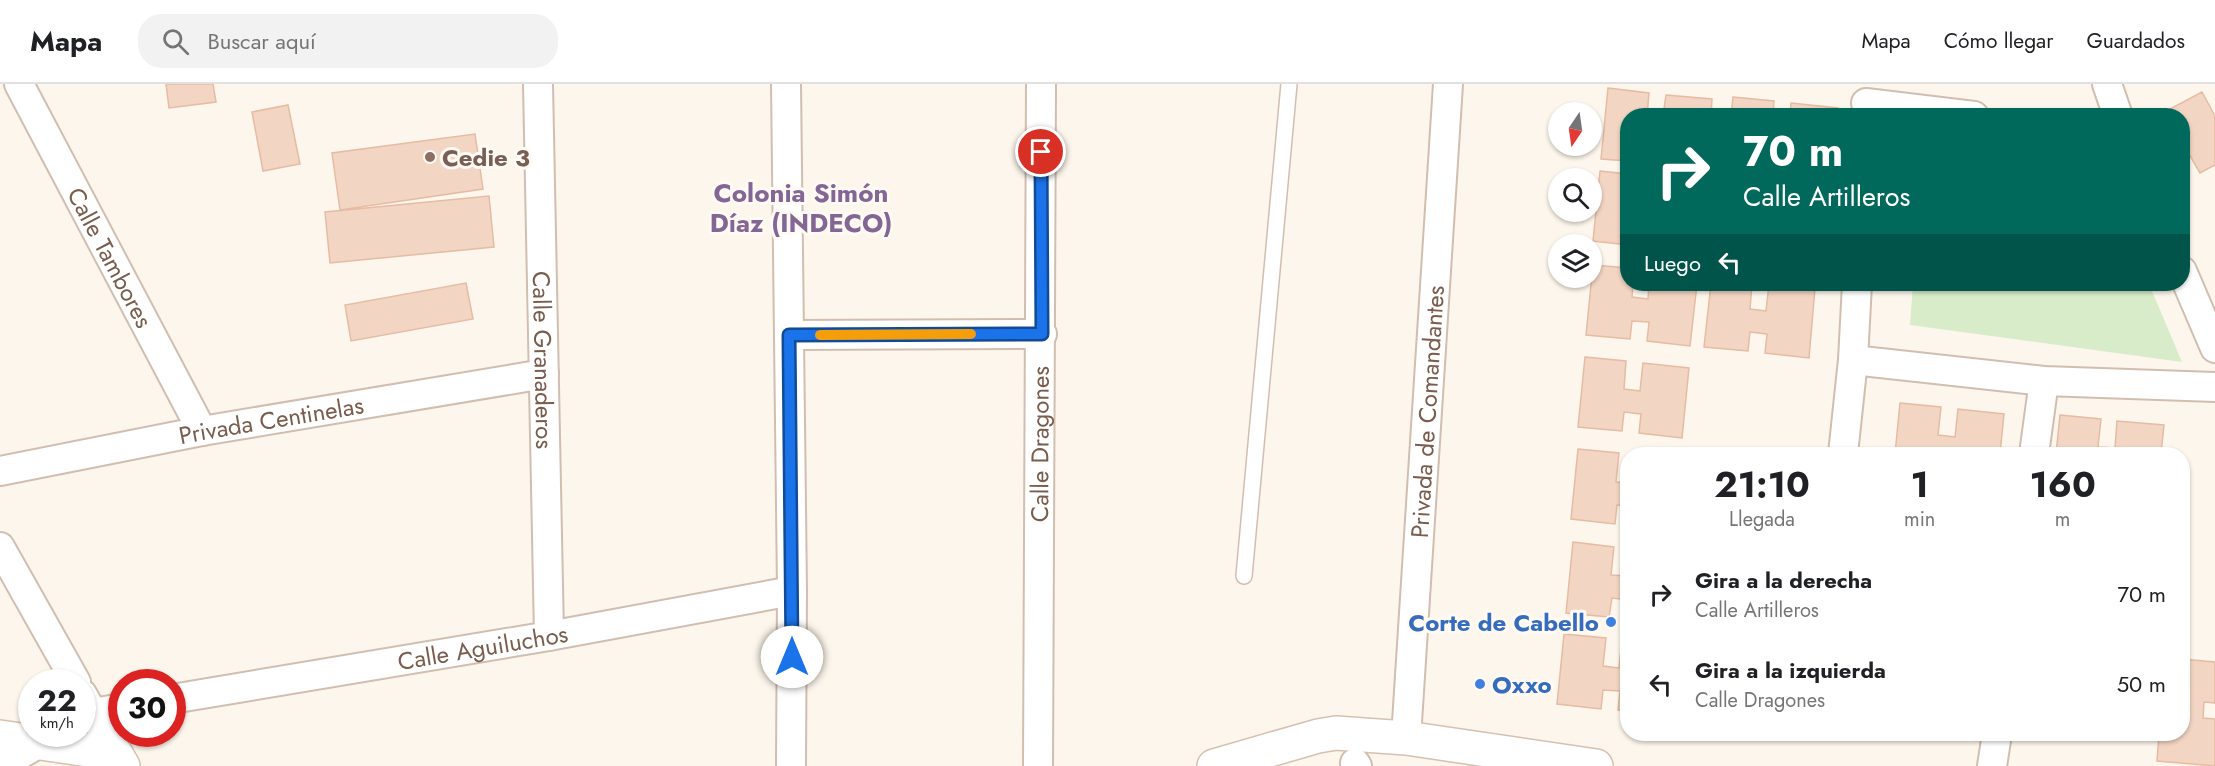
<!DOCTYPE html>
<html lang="es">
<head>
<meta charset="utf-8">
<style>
  body { margin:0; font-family:Jost,sans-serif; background:#f2f2f2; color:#202124; height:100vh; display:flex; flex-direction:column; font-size:22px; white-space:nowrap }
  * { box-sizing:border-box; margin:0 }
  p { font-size:20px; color:#757577 }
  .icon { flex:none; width:33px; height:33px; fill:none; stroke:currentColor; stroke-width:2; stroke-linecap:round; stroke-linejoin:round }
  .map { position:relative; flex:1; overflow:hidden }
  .side { position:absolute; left:1620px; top:363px; width:570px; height:294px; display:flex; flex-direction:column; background:#fff; border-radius:24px; box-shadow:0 2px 4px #0004 }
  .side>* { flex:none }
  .hud { position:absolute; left:1620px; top:24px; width:570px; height:183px; border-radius:24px; box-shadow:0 2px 4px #0004; background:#00695c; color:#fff; overflow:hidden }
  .needle { width:39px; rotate:193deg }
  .buttons { position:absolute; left:1548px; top:18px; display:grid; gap:12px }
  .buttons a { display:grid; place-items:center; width:54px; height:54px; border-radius:50%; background:#fff; box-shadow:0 2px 4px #0004; font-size:30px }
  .speed { position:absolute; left:18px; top:585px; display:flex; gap:12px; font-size:30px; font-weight:700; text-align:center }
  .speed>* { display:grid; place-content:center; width:78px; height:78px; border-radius:50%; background:#fff; box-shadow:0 2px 4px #0004; line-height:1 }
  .speed small { font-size:15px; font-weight:400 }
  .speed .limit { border:9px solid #d22; background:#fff; color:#111 }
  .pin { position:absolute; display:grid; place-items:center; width:51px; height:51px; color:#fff; margin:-26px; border:3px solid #fff; border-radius:50%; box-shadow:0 2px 6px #0007 }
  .me { position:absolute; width:66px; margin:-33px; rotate:0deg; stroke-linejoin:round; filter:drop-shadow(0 0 4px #0008) }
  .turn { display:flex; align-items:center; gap:21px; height:126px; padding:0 24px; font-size:27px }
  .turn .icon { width:78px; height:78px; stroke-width:2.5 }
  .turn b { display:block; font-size:42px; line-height:51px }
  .then { display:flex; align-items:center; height:57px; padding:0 24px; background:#0003; gap:12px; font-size:22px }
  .eta { display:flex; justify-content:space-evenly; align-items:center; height:102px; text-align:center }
  .eta b { font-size:36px; font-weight:700; line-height:42px }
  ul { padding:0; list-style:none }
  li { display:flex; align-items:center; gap:18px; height:90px; padding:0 24px }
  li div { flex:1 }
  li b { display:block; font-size:22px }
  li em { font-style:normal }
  header { display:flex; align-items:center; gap:36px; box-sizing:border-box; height:84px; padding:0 30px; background:#fff; border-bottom:2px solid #e0e0e0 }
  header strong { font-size:28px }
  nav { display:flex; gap:33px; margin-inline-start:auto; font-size:21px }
  .search { width:420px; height:54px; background:#f2f2f2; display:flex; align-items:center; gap:15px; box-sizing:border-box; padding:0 21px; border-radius:24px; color:#757577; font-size:22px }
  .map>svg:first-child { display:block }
  .green { fill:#d8ecc9 }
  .building { fill:#f3d5c3; stroke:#e6bba3; stroke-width:1.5 }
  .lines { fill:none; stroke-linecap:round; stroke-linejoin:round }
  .service-casing { stroke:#d1beb0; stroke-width:18 }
  .minor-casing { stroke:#d1beb0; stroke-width:32 }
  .secondary-casing { stroke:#d6c0b0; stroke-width:36 }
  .service { stroke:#fff; stroke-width:15 }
  .minor { stroke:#fff; stroke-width:28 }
  .secondary { stroke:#fff; stroke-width:33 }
  .route-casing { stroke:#114b97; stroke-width:15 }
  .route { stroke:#1a73e8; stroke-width:10 }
  .slow { stroke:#f59e0b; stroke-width:10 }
  .education-dot { fill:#8d6e63; stroke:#fffaf3; stroke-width:2 }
  .shop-dot { fill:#3f7fe0; stroke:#fffaf3; stroke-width:2 }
  .labels { text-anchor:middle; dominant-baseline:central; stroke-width:6; stroke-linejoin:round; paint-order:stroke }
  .education-label { font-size:24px; font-weight:bold; fill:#785e54; stroke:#fffaf3; text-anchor:start }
  .street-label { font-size:24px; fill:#7a5c4d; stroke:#fffaf3 }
  .shop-label { font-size:24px; font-weight:bold; fill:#366cbe; stroke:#fffaf3; text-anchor:end }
  .neighbourhood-label { font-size:26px; font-weight:bold; fill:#846695; stroke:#fffaf3 }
</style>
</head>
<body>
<header>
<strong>Mapa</strong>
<div class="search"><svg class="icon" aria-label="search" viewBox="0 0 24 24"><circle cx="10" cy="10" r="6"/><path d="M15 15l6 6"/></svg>Buscar aquí</div>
<nav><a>Mapa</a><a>Cómo llegar</a><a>Guardados</a></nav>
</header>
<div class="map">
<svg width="2215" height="682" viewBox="0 0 2215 682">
  <rect width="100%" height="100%" fill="#fdf6ec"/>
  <!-- green -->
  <path class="green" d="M1913 200H2149L2182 278 1910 241Z"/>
  <!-- building -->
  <path class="building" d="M166 0H213L216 18 169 24Z
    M1608 4 1649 9 1647 32H1628V77L1601 75Z
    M2202 8 2215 32V81L2200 89 2182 58V32H2168L2166 27Z
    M1666 11 1712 15 1711 32H1663Z
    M1733 13 1774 17 1773 32H1731Z
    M1791 19 1838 24 1837 32H1790Z
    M288 21 300 80 263 87 252 28Z
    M475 50 483 105 340 126 332 69Z
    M1600 87 1628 90V161L1593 157Z
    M489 112 494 163 330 179 325 128Z
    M1593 181 1628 184V200H1633L1632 213 1648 215 1649 200H1697L1690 262 1647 257 1649 238 1632 237 1630 255 1586 251Z
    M466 199 473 235 351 257 345 221Z
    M1711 200H1752L1750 225 1766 227 1769 200 1815 204 1809 274 1765 269 1767 250 1750 248 1748 267 1704 263Z
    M1585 273 1626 277 1624 305 1640 307 1643 279 1689 284 1682 354 1639 349 1641 330 1624 328 1622 347 1578 343Z
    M1900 319 1941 323 1938 351 1955 353 1958 325 2004 330 2000 370H1895Z
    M2060 331 2101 335 2098 363 2115 364 2117 337 2164 341 2161 370H2056Z
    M1578 365 1619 369 1616 398 1628 399V422L1617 421 1615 440 1571 435Z
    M1573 458 1614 463 1611 491 1628 492V516L1612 514 1609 533 1566 529Z
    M1564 550 1606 554 1603 582 1619 584 1622 556 1628 557V627L1618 626 1620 607 1603 606 1601 625 1557 620Z
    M2182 575 2215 578V619L2204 618 2203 634 2215 635V682L2157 677 2159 650H2182Z"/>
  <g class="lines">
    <!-- service casing -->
    <g class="service-casing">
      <path id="service" d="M1244 492 1289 0"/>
    </g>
    <!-- minor casing -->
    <g class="minor-casing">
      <g id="minor">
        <path id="s1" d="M19 0 202 347"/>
        <path id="s2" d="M538 0 549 552"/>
        <path d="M786 0 792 507 791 682"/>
        <path d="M2107 0 2118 32"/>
        <path d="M1866 19 1974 32"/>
        <path d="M2182 187 2215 264"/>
        <path d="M789 251 1042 250"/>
        <path d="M1853 276 2044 297 2215 303"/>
        <path d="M1843 370 1853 276 1857 200"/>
        <path d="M2034 370 2044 297"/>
        <path id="s3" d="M0 387 202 347 544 290"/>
        <path d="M0 463 76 598"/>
        <path d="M82 610 116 670"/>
        <path id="s4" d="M172 615 549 552 792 507"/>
        <path d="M82 635 93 629 122 624"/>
        <path id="s5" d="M1406 654 1448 0"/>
        <path d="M1355 679 1357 682"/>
        <path d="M0 682 50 653"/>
        <path id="s6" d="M1038 682 1041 0"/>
        <path d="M1992 682 1997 650"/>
      </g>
    </g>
    <!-- secondary casing -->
    <g class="secondary-casing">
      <path id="secondary" d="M0 653 116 670 123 682
        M1214 682 1318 652 1336 649 1406 654 1596 682"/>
    </g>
    <!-- service -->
    <use href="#service" class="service"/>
    <!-- minor -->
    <use href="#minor" class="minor"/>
    <!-- secondary -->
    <use href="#secondary" class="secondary"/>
  </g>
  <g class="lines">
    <!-- route casing -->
    <g class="route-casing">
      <path id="route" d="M792 573 789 251 1042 250 1041 68"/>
    </g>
    <!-- route -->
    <use href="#route" class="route"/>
    <!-- slow -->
    <path class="slow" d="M820 251 971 250"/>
  </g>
  <!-- markers -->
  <circle class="education-dot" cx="430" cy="73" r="6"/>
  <g class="shop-dot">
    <circle cx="1611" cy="538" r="6"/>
    <circle cx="1480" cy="600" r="6"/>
  </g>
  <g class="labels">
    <!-- education labels -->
    <g class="education-label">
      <text x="442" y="73">Cedie 3</text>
    </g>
    <!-- street labels -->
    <g class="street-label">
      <text stroke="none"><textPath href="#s1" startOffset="196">Calle Tambores</textPath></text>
      <text stroke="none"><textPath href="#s2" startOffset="276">Calle Granaderos</textPath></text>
      <text stroke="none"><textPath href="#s5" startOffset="327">Privada de Comandantes</textPath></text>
      <text stroke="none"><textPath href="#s3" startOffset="276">Privada Centinelas</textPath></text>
      <text stroke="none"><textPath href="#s6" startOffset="322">Calle Dragones</textPath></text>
      <text stroke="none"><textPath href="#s4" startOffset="315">Calle Aguiluchos</textPath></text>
    </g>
    <!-- shop labels -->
    <g class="shop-label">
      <text x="1599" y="538">Corte de Cabello</text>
      <text x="1492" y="600" text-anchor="start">Oxxo</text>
    </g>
    <!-- neighbourhood labels -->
    <g class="neighbourhood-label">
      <text x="801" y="109">Colonia Simón<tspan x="801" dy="30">Díaz (INDECO)</tspan></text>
    </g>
  </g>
</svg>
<div class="buttons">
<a><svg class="needle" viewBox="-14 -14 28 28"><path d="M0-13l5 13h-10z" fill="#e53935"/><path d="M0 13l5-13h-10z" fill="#757577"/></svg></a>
<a><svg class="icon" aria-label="search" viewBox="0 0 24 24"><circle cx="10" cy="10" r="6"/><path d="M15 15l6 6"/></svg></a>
<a><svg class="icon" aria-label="layers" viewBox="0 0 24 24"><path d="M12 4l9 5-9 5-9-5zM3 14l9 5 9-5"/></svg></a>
</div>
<div class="speed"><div>22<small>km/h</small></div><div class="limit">30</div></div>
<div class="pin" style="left:1041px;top:68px;background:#d93025"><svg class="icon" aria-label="arrive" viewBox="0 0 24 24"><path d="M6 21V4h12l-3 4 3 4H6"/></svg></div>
<svg class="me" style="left:792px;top:573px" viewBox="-20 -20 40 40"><circle r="19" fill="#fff"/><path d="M0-13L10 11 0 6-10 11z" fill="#1a73e8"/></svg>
<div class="hud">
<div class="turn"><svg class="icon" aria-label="right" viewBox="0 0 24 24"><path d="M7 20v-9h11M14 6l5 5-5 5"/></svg><div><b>70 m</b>Calle Artilleros</div></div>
<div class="then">Luego<svg class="icon" aria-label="left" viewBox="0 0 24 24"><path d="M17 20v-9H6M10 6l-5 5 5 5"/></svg></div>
</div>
<section class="side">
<div class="eta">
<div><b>21:10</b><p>Llegada</p></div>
<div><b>1</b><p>min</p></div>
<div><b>160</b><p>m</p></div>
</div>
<ul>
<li><svg class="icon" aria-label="right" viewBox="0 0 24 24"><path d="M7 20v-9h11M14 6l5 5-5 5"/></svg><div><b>Gira a la derecha</b><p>Calle Artilleros</p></div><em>70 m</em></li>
<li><svg class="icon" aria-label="left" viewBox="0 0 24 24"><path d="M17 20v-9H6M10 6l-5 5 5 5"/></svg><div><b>Gira a la izquierda</b><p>Calle Dragones</p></div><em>50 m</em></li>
</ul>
</section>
</div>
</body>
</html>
